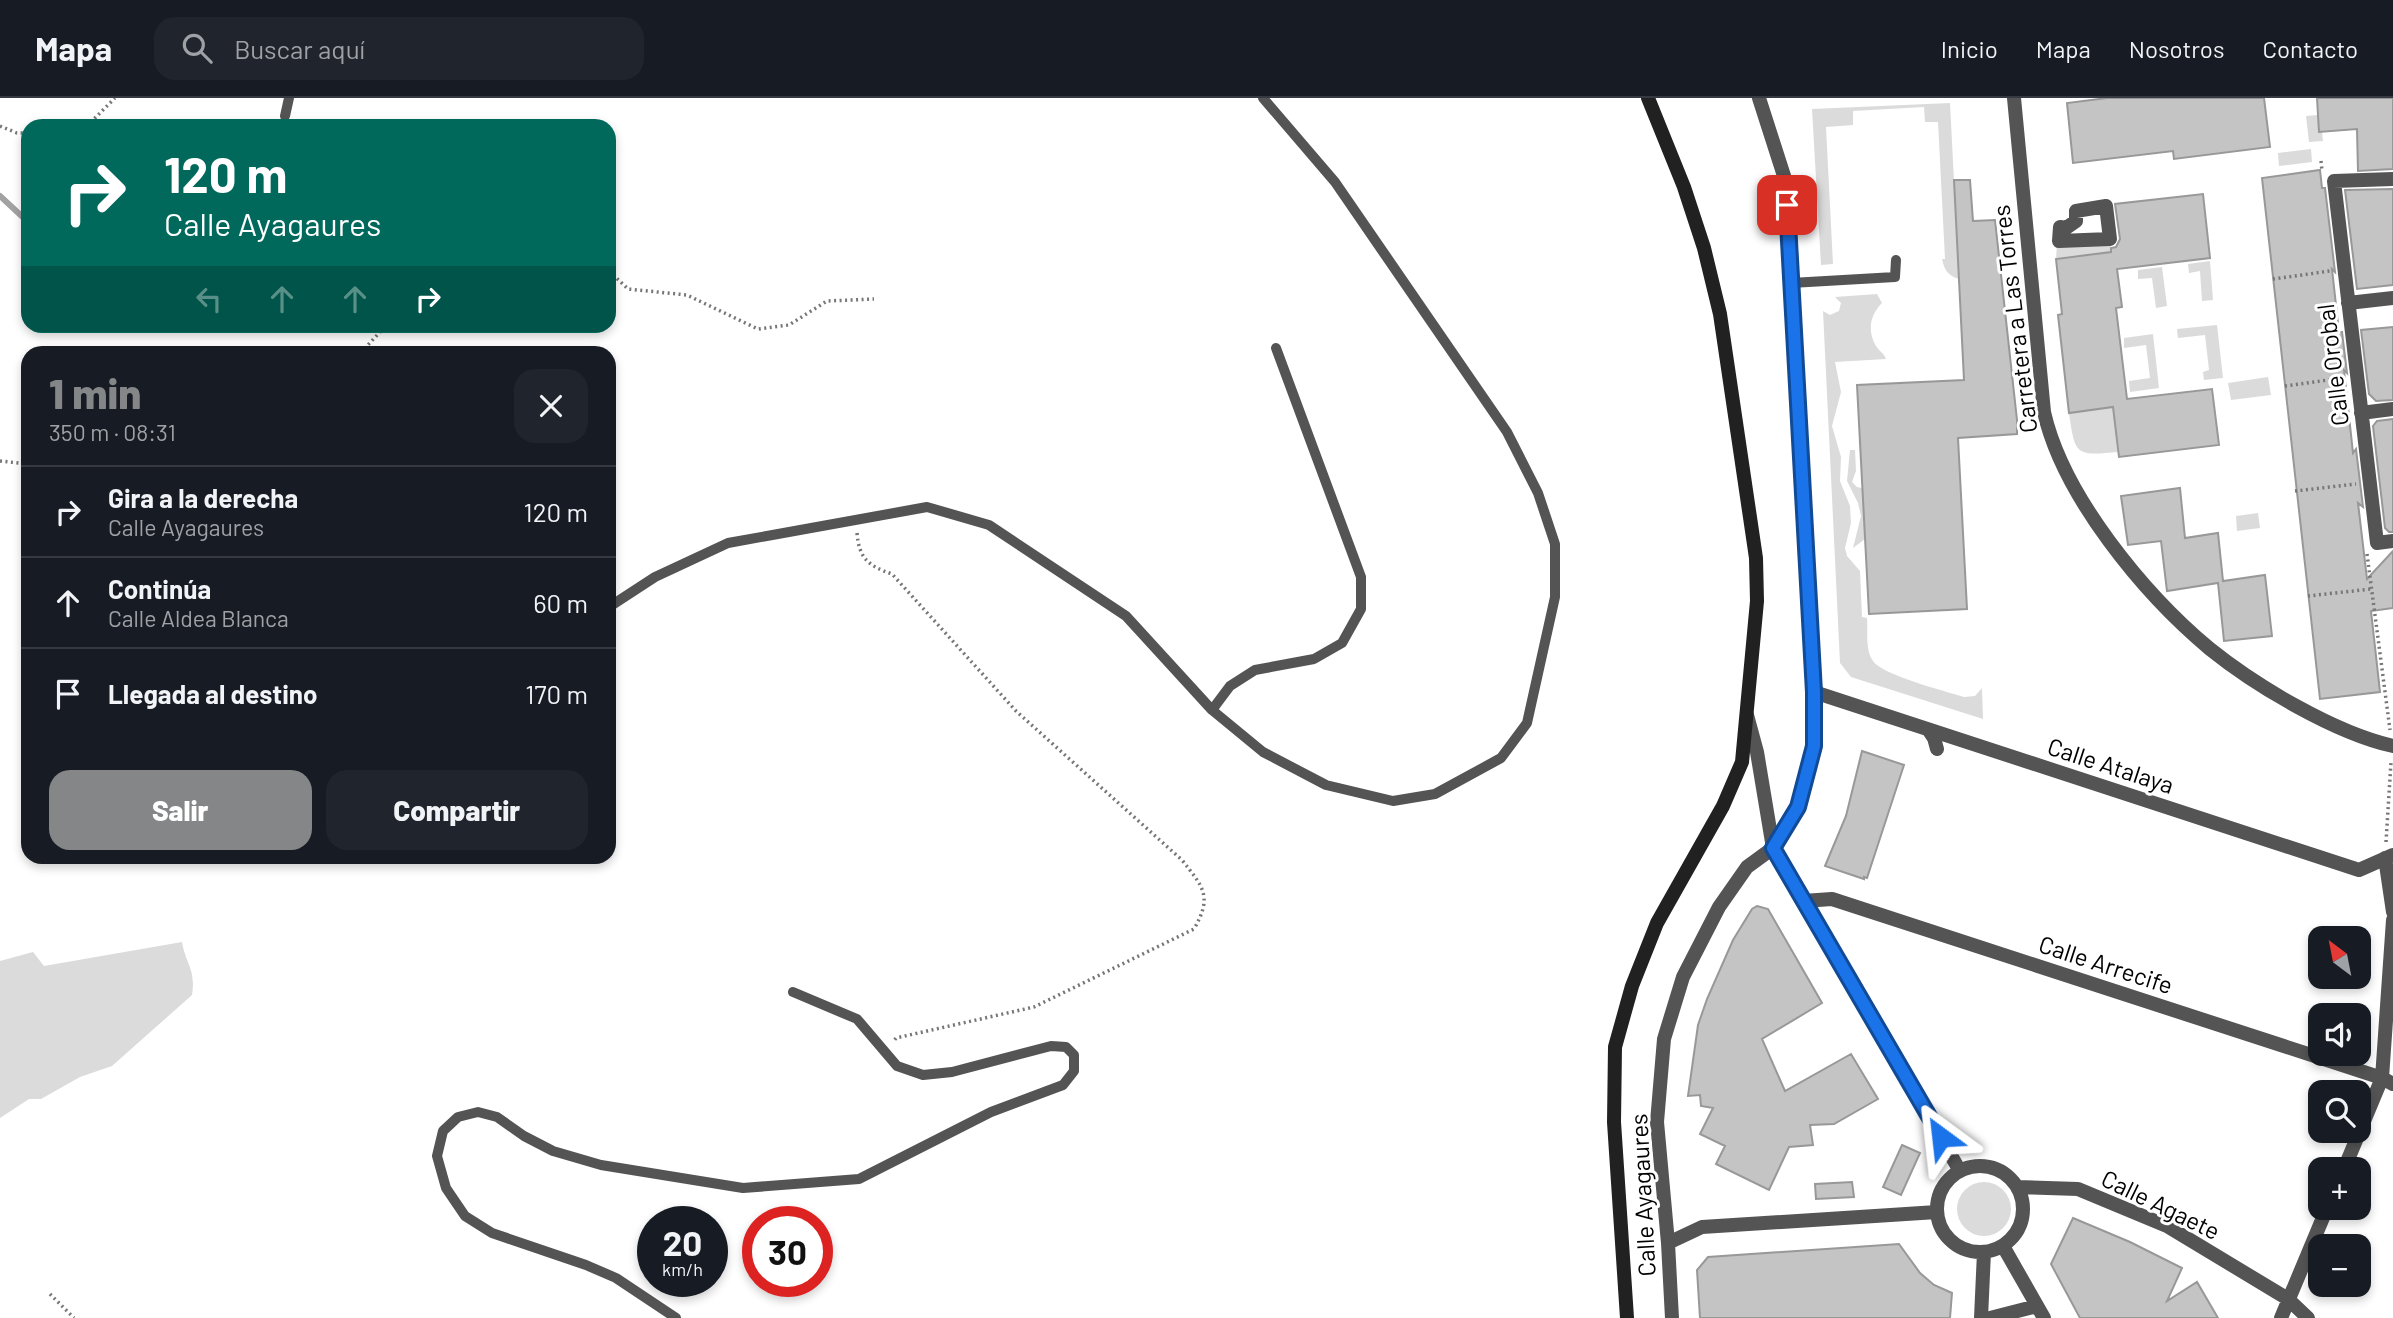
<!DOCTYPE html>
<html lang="es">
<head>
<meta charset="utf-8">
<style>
  body { margin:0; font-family:Barlow,sans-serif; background:#20242c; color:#f1f3f6; height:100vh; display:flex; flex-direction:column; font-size:26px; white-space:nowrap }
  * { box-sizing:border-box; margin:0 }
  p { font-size:23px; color:#9ea1a6 }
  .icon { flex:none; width:38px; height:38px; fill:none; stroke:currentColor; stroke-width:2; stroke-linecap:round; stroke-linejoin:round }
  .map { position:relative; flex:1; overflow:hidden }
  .side { position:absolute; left:21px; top:248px; width:595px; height:518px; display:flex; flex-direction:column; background:#171b24; border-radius:21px; box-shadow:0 4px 10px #0003 }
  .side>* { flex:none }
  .guide { position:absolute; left:21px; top:21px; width:595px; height:214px; border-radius:21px; box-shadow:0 4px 10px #0003; background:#00695c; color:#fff; overflow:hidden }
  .needle { width:46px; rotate:328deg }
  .buttons { position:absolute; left:2308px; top:828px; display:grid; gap:14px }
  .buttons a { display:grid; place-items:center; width:63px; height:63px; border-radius:14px; background:#171b24; box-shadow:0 4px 10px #0003; font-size:35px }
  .speed { position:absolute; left:637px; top:1108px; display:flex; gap:14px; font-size:35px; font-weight:700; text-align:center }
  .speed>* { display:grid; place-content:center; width:91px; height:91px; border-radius:50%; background:#171b24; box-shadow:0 4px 10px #0003; line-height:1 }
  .speed small { font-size:18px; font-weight:400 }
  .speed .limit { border:10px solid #d22; background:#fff; color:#111 }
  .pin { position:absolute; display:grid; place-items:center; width:60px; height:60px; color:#fff; margin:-30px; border-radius:14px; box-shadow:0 4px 10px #0006 }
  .me { position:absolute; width:77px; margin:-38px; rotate:330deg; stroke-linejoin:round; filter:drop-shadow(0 0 5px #0008) }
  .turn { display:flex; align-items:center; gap:24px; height:147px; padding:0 28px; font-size:32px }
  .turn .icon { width:91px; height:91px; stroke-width:2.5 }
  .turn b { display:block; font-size:49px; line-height:60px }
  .lanes { display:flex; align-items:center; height:66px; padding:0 28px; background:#0003; justify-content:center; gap:35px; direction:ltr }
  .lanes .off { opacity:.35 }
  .round { display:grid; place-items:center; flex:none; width:74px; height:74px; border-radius:21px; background:#20242c }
  .headline { display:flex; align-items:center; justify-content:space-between; height:119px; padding:0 28px }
  h1 { font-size:42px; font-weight:800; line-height:52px; color:#858687 }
  .cta { display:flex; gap:14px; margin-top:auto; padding:14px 28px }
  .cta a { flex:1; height:80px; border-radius:21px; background:#858687; color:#fff; font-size:28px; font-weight:800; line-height:80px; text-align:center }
  .cta a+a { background:#20242c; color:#f1f3f6 }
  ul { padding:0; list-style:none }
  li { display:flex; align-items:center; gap:21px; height:91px; padding:0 28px; border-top:2px solid #363941 }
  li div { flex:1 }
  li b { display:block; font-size:26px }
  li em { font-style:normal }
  header { display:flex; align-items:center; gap:42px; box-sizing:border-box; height:98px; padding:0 35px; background:#171b24; border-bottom:2px solid #363941 }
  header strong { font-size:33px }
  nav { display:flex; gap:38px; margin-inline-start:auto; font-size:24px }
  .search { width:490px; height:63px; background:#20242c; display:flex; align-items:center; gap:18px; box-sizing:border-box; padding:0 24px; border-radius:21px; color:#9ea1a6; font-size:26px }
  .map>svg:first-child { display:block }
  .green { fill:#dbdbdb }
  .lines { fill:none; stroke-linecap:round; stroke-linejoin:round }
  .stream { stroke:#a2a2a2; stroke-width:6 }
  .building { fill:#c4c4c4; stroke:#989898; stroke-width:2 }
  .path { stroke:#767676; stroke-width:3.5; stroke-dasharray:2 3.5; stroke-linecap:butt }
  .lane { stroke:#545454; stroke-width:10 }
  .street { stroke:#545454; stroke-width:14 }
  .secondary { stroke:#212121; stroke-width:14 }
  .route-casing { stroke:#114b97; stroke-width:18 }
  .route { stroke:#1a73e8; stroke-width:12 }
  .labels { text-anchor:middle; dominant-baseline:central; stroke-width:6; stroke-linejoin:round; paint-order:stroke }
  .street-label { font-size:24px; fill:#000; stroke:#fff }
</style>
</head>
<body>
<header>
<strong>Mapa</strong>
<div class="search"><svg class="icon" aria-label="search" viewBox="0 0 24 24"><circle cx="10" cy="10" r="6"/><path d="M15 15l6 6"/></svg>Buscar aquí</div>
<nav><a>Inicio</a><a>Mapa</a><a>Nosotros</a><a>Contacto</a></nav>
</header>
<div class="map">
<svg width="2393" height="1220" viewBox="0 0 2393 1220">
  <rect width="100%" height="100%" fill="#fff"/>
  <!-- green -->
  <path class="green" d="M1950 5 1959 181C1948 178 1944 171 1942 161H1945L1938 24H1925L1924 9 1853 13V27L1826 29 1833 166 1821 167 1812 11Z
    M2318 17 2319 34H2322L2323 43 2309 44 2306 18Z
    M2311 51 2312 64 2279 68 2278 55Z
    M2110 141 2111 154 2056 161 2057 146Z
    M2210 163 2213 202 2202 203 2200 173 2189 175 2188 166Z
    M2162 169 2167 208 2156 210 2152 180 2138 181V172Z
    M1877 196 1882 205C1870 217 1867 233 1876 248 1880 254 1884 255 1886 261L1835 264 1841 294 1832 328 1841 359 1840 383 1850 408 1851 425 1845 450 1847 458 1860 473 1862 519 1867 520C1868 533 1865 552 1873 563 1882 577 1945 593 1964 599L1975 598 1982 590 1983 621 1851 579 1840 565 1823 213 1830 217 1839 213 1841 205 1835 199Z
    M2217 227 2223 280 2204 282 2203 274 2209 272 2205 237 2178 240 2177 231Z
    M2153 236 2159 290 2130 294 2129 283 2150 280 2146 247 2124 250V240Z
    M2268 279 2271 297 2231 302 2228 285Z
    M2113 309 2118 354C2075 358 2075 357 2069 315Z
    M1850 352H1855L1856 373 1852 384 1857 389 1862 390 1865 441 1853 450 1861 418 1858 405 1847 383Z
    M2258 415 2260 430 2237 433 2236 418Z
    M182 844C186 867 196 871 192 897L112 968 80 979 41 1001H29L0 1020V863L33 854 44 868Z
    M1957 1111a27 27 0 1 1 54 0a27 27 0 1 1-54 0Z"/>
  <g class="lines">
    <!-- stream -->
    <path class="stream" d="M0 98 28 124"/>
  </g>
  <!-- building -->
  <path class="building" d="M2107 0H2264L2270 49 2174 61 2173 53 2073 65 2067 5Z
    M2317 0H2393V71L2358 73 2357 31 2319 34Z
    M2320 72 2322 90H2325L2335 174 2332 171 2339 234H2342L2347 275 2344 272 2353 355 2356 351 2363 409 2358 405 2367 481 2393 453V510L2371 513 2380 594 2320 601 2262 80Z
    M1954 82H1970L1973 123 1995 122 2017 322V336L1958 340 1967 511 1869 516 1857 287 1964 282Z
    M2393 91V187L2357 191 2345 92Z
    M2203 96 2210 160 2117 171 2122 209 2116 210 2127 301 2212 291 2219 347 2119 359 2113 309 2069 315 2058 217 2062 216 2056 161 2111 154V150L2116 149 2120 141 2115 106Z
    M2393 229V302L2376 303 2369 296 2361 232Z
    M2393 321V434H2389L2385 430 2373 328 2377 323Z
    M2180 390 2185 440 2218 435 2223 483 2265 477 2272 538 2224 543 2218 485 2167 493 2161 443 2128 447 2121 398Z
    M1862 653 1904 667 1867 780 1864 779V781L1825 768 1846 718Z
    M1757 808 1768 811 1822 905 1762 941 1785 993 1851 956 1878 1001 1834 1026 1810 1027 1813 1047 1789 1049 1769 1092 1716 1066 1725 1048 1700 1036 1713 1010 1701 1008 1700 997 1688 998 1698 927 1707 901 1733 842 1752 811Z
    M1902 1047 1920 1055 1901 1097 1883 1089Z
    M1852 1084 1854 1099 1816 1101 1815 1086Z
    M2073 1120 2130 1144 2182 1170 2167 1203 2197 1184 2218 1220H2080L2051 1166Z
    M1899 1146 1920 1175 1934 1187 1952 1195 1950 1220H1700L1697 1172 1708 1159Z"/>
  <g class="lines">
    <!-- path -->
    <path class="path" d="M0 28 17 35H28
      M80 28 92 23 115 0
      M2321 63 2322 73
      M609 173 628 191 687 197 758 231 789 227 827 203 874 201
      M2273 181 2330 173
      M343 256 365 250 381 233 400 228
      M2285 288 2342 280
      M0 363 28 366
      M2295 393 2356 386
      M857 435C859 461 869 468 892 476L1016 613 1182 762C1203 789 1213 798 1194 831L1034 909 896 940 893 944
      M2367 456 2390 632
      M2308 498 2371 491
      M2386 744 2391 664
      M50 1196 74 1220"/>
    <!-- lane -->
    <path class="lane" d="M285 18 289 0
      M1791 185 1895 179 1896 162
      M609 509 655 479 728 445 927 409 989 427 1126 518 1212 612 1263 654 1326 687 1393 703 1435 696 1501 660 1527 625 1555 499V446L1538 395 1507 334 1335 84 1263 0
      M1212 612 1230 588 1255 572 1314 561 1342 545 1361 511V479L1276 250
      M676 1220 616 1180 586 1167 492 1135 465 1118 446 1090 437 1058 443 1033 458 1019 478 1014 497 1019 524 1038 553 1053 601 1067 743 1090 859 1081 991 1014 1063 987 1074 973V957L1066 949 1051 948 952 974 923 977 897 968 857 921 793 894"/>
    <!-- street -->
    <path class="street" d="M2014 0 2044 314C2063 398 2144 496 2210 551 2256 588 2335 635 2393 648
      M2393 81 2334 83 2377 445 2393 443
      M2106 108 2110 141 2059 143 2060 129 2066 130 2076 123V113Z
      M2348 205 2393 200
      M2361 315 2393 311
      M1814 594 2359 772 2393 757
      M1747 617 1757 654 1773 750 1960 1073
      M1928 631 1934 640 1937 651
      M2385 760 2393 814
      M1803 803 1832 801 2382 980 2393 986
      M1937 1111a43 43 0 1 1 86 0a43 43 0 1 1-86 0Z
      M2344 1071 2382 980 2393 822
      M2017 1089 2078 1091 2167 1128 2288 1201 2308 1220
      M1668 1145 1702 1129 1937 1114
      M2003 1148 2044 1220
      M1672 1220 1668 1145 1657 1024 1664 941 1683 879 1719 809 1747 769 1773 750 1798 709 1814 647V594L1785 81 1759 0
      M1981 1220 1984 1154
      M1990 1220 2037 1208
      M2281 1220 2327 1110"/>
    <!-- secondary -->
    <path class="secondary" d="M1627 1220 1614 1024 1615 949 1632 888 1657 825 1723 708 1742 664 1757 503 1756 460 1720 216 1704 150 1684 89 1648 0"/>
  </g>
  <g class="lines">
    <!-- route casing -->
    <g class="route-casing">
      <path id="route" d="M1787 107 1814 594V648L1798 709 1773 750 1941 1039"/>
    </g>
    <!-- route -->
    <use href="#route" class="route"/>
  </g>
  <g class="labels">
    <!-- street labels -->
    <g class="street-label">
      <text transform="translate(2014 221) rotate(-97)">Carretera a Las Torres</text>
      <text transform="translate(2332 267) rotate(-97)">Calle Orobal</text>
      <text transform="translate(2111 667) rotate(18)">Calle Atalaya</text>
      <text transform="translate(2106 866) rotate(18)">Calle Arrecife</text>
      <text transform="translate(1642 1097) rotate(-93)">Calle Ayagaures</text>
      <text transform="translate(2161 1106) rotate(26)">Calle Agaete</text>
    </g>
  </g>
</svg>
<div class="buttons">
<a><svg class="needle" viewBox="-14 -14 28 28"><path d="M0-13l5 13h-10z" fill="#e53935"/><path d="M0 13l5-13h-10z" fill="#9ea1a6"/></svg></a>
<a><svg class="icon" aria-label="sound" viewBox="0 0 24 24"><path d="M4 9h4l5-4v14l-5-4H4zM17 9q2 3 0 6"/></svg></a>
<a><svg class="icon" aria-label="search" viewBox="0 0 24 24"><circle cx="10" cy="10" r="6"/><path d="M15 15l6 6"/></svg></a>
<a>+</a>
<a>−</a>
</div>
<div class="speed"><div>20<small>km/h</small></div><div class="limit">30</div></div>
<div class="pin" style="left:1787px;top:107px;background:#d93025"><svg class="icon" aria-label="arrive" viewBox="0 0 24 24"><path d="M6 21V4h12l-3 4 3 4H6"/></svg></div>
<svg class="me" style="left:1941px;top:1039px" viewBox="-20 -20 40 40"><path d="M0-17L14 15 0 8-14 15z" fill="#1a73e8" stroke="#fff" stroke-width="4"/></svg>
<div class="guide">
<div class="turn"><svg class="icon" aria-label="right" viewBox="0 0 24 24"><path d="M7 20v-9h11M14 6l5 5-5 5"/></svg><div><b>120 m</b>Calle Ayagaures</div></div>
<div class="lanes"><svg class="icon off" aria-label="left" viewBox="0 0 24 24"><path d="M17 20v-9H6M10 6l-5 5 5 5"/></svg><svg class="icon off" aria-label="ahead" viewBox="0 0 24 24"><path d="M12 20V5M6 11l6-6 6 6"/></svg><svg class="icon off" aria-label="ahead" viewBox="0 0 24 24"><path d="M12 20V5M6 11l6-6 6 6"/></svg><svg class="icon" aria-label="right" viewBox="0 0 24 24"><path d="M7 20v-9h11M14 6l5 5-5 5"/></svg></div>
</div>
<section class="side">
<div class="headline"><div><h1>1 min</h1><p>350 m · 08:31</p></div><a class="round"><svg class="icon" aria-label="close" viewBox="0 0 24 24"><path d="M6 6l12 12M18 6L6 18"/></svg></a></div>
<ul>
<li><svg class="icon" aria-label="right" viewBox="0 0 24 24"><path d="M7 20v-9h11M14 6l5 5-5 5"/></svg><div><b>Gira a la derecha</b><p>Calle Ayagaures</p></div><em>120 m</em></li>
<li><svg class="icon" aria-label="ahead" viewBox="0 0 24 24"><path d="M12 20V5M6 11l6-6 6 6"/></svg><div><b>Continúa</b><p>Calle Aldea Blanca</p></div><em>60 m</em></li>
<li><svg class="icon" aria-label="arrive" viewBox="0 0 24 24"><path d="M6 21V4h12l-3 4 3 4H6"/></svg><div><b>Llegada al destino</b></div><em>170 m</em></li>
</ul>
<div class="cta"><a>Salir</a><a>Compartir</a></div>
</section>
</div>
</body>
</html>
